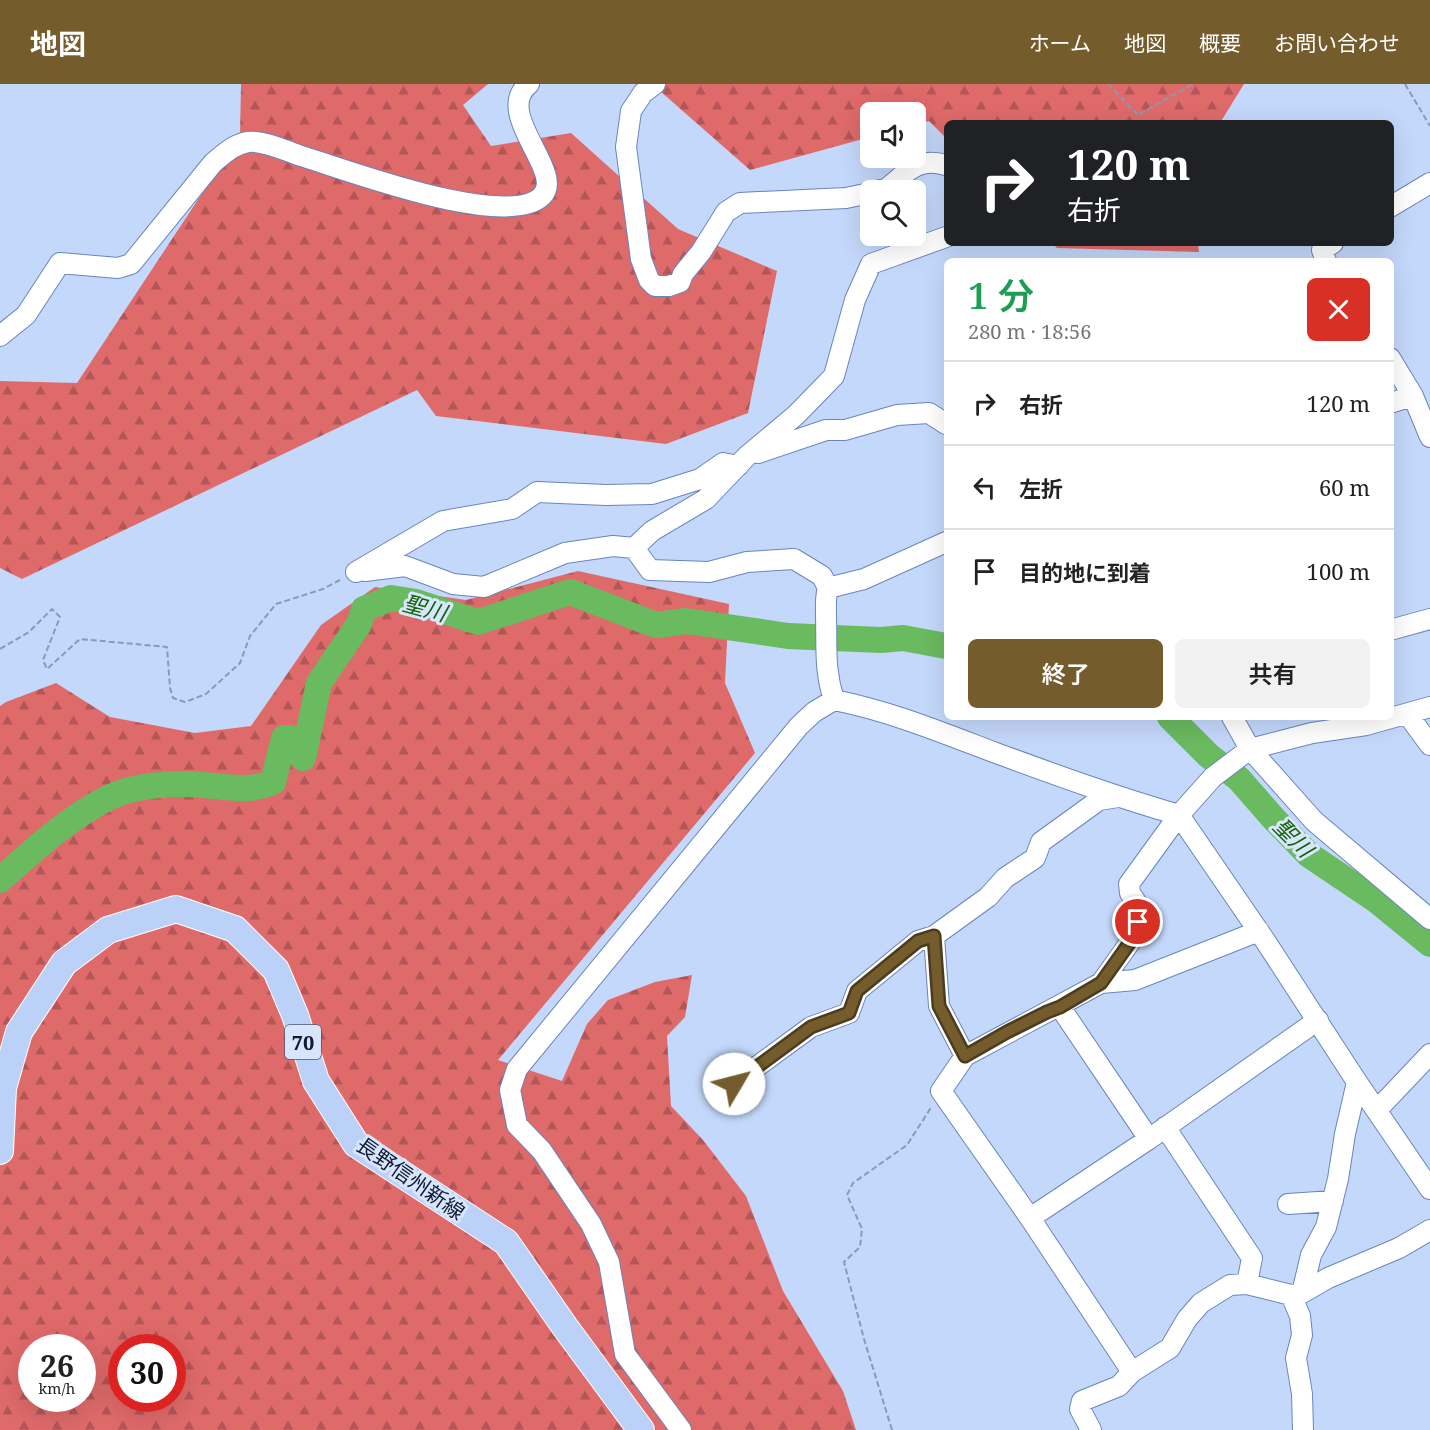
<!DOCTYPE html>
<html lang="ja">
<head>
<meta charset="utf-8">
<style>
  body { margin:0; font-family:"Noto Serif","Noto Sans JP",serif; background:#f2f2f2; color:#222; height:100vh; display:flex; flex-direction:column; font-size:22px; white-space:nowrap }
  * { box-sizing:border-box; margin:0 }
  p { font-size:20px; color:#767676 }
  .icon { flex:none; width:33px; height:33px; fill:none; stroke:currentColor; stroke-width:2; stroke-linecap:round; stroke-linejoin:round }
  .map { position:relative; flex:1; overflow:hidden }
  .details { position:absolute; left:944px; top:174px; width:450px; height:462px; display:flex; flex-direction:column; background:#fff; border-radius:9px; box-shadow:0 6px 24px #0002 }
  .details>* { flex:none }
  .hud { position:absolute; left:944px; top:36px; width:450px; height:126px; border-radius:9px; box-shadow:0 6px 24px #0002; background:#202124; color:#fff; overflow:hidden }
  .tools { position:absolute; left:860px; top:18px; display:grid; gap:12px }
  .tools a { display:grid; place-items:center; width:66px; height:66px; border-radius:9px; background:#fff; box-shadow:0 6px 24px #0002; font-size:30px }
  .speed { position:absolute; left:18px; top:1250px; display:flex; gap:12px; font-size:30px; font-weight:700; text-align:center }
  .speed>* { display:grid; place-content:center; width:78px; height:78px; border-radius:50%; background:#fff; box-shadow:0 6px 24px #0002; line-height:1 }
  .speed small { font-size:15px; font-weight:400 }
  .speed .limit { border:9px solid #d22; background:#fff; color:#111 }
  .pin { position:absolute; display:grid; place-items:center; width:51px; height:51px; color:#fff; margin:-26px; border:3px solid #fff; border-radius:50%; box-shadow:0 2px 6px #0007 }
  .me { position:absolute; width:66px; margin:-33px; rotate:53deg; stroke-linejoin:round; filter:drop-shadow(0 0 4px #0008) }
  .turn { display:flex; align-items:center; gap:21px; height:126px; padding:0 24px; font-size:27px }
  .turn .icon { width:78px; height:78px; stroke-width:2.5 }
  .turn b { display:block; font-size:42px; line-height:51px }
  .round { display:grid; place-items:center; flex:none; width:63px; height:63px; border-radius:9px; background:#f2f2f2 }
  .head { display:flex; align-items:center; justify-content:space-between; height:102px; padding:0 24px }
  h1 { font-size:36px; font-weight:600; line-height:45px; color:#1e9e55 }
  .cta { display:flex; gap:12px; margin-top:auto; padding:12px 24px }
  .cta a { flex:1; height:69px; border-radius:9px; background:#755c2d; color:#fff; font-size:24px; font-weight:600; line-height:69px; text-align:center }
  .cta a+a { background:#f2f2f2; color:#222 }
  ul { padding:0; list-style:none }
  li { display:flex; align-items:center; gap:18px; height:84px; padding:0 24px; border-top:2px solid #e0e0e0 }
  li div { flex:1 }
  li b { display:block; font-size:22px }
  li em { font-style:normal }
  header { display:flex; align-items:center; gap:36px; box-sizing:border-box; height:84px; padding:0 30px; background:#755c2d; color:#fff }
  header strong { font-size:28px }
  nav { display:flex; gap:33px; margin-inline-start:auto; font-size:21px }
  .map>svg:first-child { display:block }
  .forest { fill:url(#forest-firs); fill-rule:evenodd }
  .lines { fill:none; stroke-linecap:round; stroke-linejoin:round }
  .river { stroke:#6aba60; stroke-width:26 }
  .minor-casing { stroke:#6886bc; stroke-width:22 }
  .major-casing { stroke:#fff; stroke-width:28 }
  .path { stroke:#899ab9; stroke-width:2; stroke-dasharray:6 3; stroke-linecap:butt }
  .minor { stroke:#fff; stroke-width:20 }
  .major { stroke:#bcd1f7; stroke-width:26 }
  .route-casing { stroke:#4c3c1d; stroke-width:15 }
  .route { stroke:#755c2d; stroke-width:10 }
  .labels { text-anchor:middle; dominant-baseline:central; stroke-width:6; stroke-linejoin:round; paint-order:stroke }
  .shield { fill:#d7e5fd; stroke:#4c586e; stroke-width:1.5 }
  .shield-label { font-size:20px; font-weight:bold; fill:#101b30 }
  .street-label { font-size:21px; fill:#101b30; stroke:#d7e5fd }
  .water-label { font-size:22px; font-style:italic; fill:#116304; stroke:#d7e5fd }
</style>
</head>
<body>
<header>
<strong>地図</strong>
<nav><a>ホーム</a><a>地図</a><a>概要</a><a>お問い合わせ</a></nav>
</header>
<div class="map">
<svg width="1430" height="1346" viewBox="0 0 1430 1346">
  <defs>
    <pattern id="forest-firs" width="22" height="20" patternUnits="userSpaceOnUse" patternTransform="scale(1.5)"><rect width="22" height="20" fill="#df6a6a"/><path d="M5 1l3.5 6h-7zM16 11l3.5 6h-7z" fill="#b35658"/></pattern>
  </defs>
  <rect width="100%" height="100%" fill="#c4d8fb"/>
  <!-- forest -->
  <path class="forest" d="M241 0H488L463 21 491 62 571 49 678 145 777 187 748 329 666 360 436 332 417 306 22 495 0 484V297L77 299 240 52Z
    M652 0H1244L1220 39H946V54L929 37 915 41V28H870V53L750 86Z
    M1052 159H1198L1199 168 1057 164Z
    M578 487 729 520 725 599 755 669 498 976 562 997 587 940 608 916 655 898 692 891 685 933 667 952 671 1022 703 1056 746 1112 783 1207 843 1307 856 1346H0V622L6 618 56 599 110 633 195 649 251 642 321 541 375 503 466 516ZM32 1263H82V1314H32ZM122 1263H172V1314H122Z"/>
  <g class="lines">
    <!-- river -->
    <path class="river" d="M1170 633 1209 672 1239 695 1274 735 1309 771 1376 816 1430 860
      M0 796C34 766 69 733 110 713 132 703 159 700 182 700 213 699 244 711 273 698L284 654H290L303 674 319 599 359 540 364 525 391 514 416 518 478 538 570 508 656 541 686 537 788 552 881 556 903 554 946 562"/>
    <!-- minor casing -->
    <g class="minor-casing">
      <path id="minor" d="M655 0 643 9 631 27 626 63 641 175 649 196 655 202H669L680 198 683 190 701 168 726 128 740 119 846 114 870 109
        M880 106 886 105C908 88 916 73 946 81
        M1390 123 1430 99
        M1326 177 1322 166 1333 159
        M0 252 26 231 60 179 118 184 131 180 213 79C224 70 234 60 248 58 264 56 286 67 301 72 345 85 507 147 542 112 566 88 492 29 529 0
        M1390 274 1413 312 1430 353
        M1390 319 1413 312
        M758 369 826 346H845L897 331 929 329 946 340
        M365 487 405 482 453 500 484 503 565 469 613 462 634 464
        M356 488 443 437 512 425 537 408 606 411 652 410 700 395 723 379 738 382
        M828 504 864 495 946 458
        M1390 546 1430 535
        M834 616C824 585 827 563 826 532 826 521 825 514 828 504L822 492 794 475 747 478 709 488 650 486 634 464 652 447 706 415 747 372 796 331 834 292 855 216 871 180 946 153
        M1408 631 1430 661
        M1232 633 1250 665 1314 737 1430 835
        M934 852 939 922 965 972
        M1101 899 1135 896 1259 847
        M1060 923 1149 1055
        M733 1000 811 943 849 929 857 907 918 857 934 852 988 813 1005 794 1035 774 1041 758 1099 716 1118 713
        M1377 1026 1430 970
        M1165 1043 1252 1174 1247 1200
        M1288 1120 1333 1117
        M1030 1134 1149 1055 1318 936
        M1302 1209 1311 1171 1326 1143 1338 1095 1345 1050 1357 998
        M1291 1211 1300 1232 1302 1251 1296 1274 1302 1310 1303 1346
        M1132 1288 1030 1134 941 1007 965 972 1101 899 1133 854 1138 838V821L1130 809 1129 800 1179 731 1266 858 1357 998 1430 1105
        M681 1346 625 1270 609 1178 591 1140 542 1067 517 1041 510 1006 517 985 799 642 814 628 834 616C890 627 943 649 996 669 1056 691 1116 713 1179 731L1213 693 1250 665 1312 649 1366 641 1430 623
        M1091 1346 1080 1325 1082 1317 1119 1302 1132 1288 1170 1264 1187 1235 1201 1219 1230 1201 1247 1200 1291 1211 1302 1209 1328 1194 1399 1164 1430 1146"/>
    </g>
    <!-- major casing -->
    <g class="major-casing">
      <path id="major" d="M0 1067 3 1004 19 948 64 879 108 846 176 825 235 845 276 886 295 931 316 997 356 1060 506 1158 565 1243 641 1346"/>
    </g>
    <!-- path -->
    <path class="path" d="M1108 0 1138 31 1193 0
      M1405 0 1430 42
      M0 565 29 548 52 525 60 533 43 576 47 585 80 555 167 563 170 604 173 614 185 618 206 610 240 579 250 552 276 520 323 505 340 496
      M892 1346 864 1255 844 1178 860 1163 862 1145 847 1111 853 1099 907 1061 932 1022"/>
    <!-- minor -->
    <use href="#minor" class="minor"/>
    <!-- major -->
    <use href="#major" class="major"/>
  </g>
  <g class="lines">
    <!-- route casing -->
    <g class="route-casing">
      <path id="route" d="M734 1000 811 943 849 929 857 907 918 857 934 852 939 922 965 972 1007 948 1047 928 1060 923 1101 899 1133 854 1138 838"/>
    </g>
    <!-- route -->
    <use href="#route" class="route"/>
  </g>
  <g class="labels">
    <!-- shield labels -->
    <rect class="shield" x="285" y="941" width="36" height="34" rx="4.5"/>
    <g class="shield-label">
      <text x="303" y="958">70</text>
    </g>
    <!-- street labels -->
    <g class="street-label">
      <text transform="translate(411 1094) rotate(35)">長野信州新線</text>
    </g>
    <!-- water labels -->
    <g class="water-label">
      <text transform="translate(425 523) rotate(15)">聖川</text>
      <text transform="translate(1294 753) rotate(45)">聖川</text>
    </g>
  </g>
</svg>
<div class="tools">
<a><svg class="icon" aria-label="sound" viewBox="0 0 24 24"><path d="M4 9h4l5-4v14l-5-4H4zM17 9q2 3 0 6"/></svg></a>
<a><svg class="icon" aria-label="search" viewBox="0 0 24 24"><circle cx="10" cy="10" r="6"/><path d="M15 15l6 6"/></svg></a>
</div>
<div class="speed"><div>26<small>km/h</small></div><div class="limit">30</div></div>
<div class="pin" style="left:1138px;top:838px;background:#d93025"><svg class="icon" aria-label="arrive" viewBox="0 0 24 24"><path d="M6 21V4h12l-3 4 3 4H6"/></svg></div>
<svg class="me" style="left:734px;top:1000px" viewBox="-20 -20 40 40"><circle r="19" fill="#fff"/><path d="M0-13L10 11 0 6-10 11z" fill="#755c2d"/></svg>
<div class="hud">
<div class="turn"><svg class="icon" aria-label="right" viewBox="0 0 24 24"><path d="M7 20v-9h11M14 6l5 5-5 5"/></svg><div><b>120 m</b>右折</div></div>
</div>
<section class="details">
<div class="head"><div><h1>1 分</h1><p>280 m · 18:56</p></div><a class="round" style="background:#d93025;color:#fff"><svg class="icon" aria-label="close" viewBox="0 0 24 24"><path d="M6 6l12 12M18 6L6 18"/></svg></a></div>
<ul>
<li><svg class="icon" aria-label="right" viewBox="0 0 24 24"><path d="M7 20v-9h11M14 6l5 5-5 5"/></svg><div><b>右折</b></div><em>120 m</em></li>
<li><svg class="icon" aria-label="left" viewBox="0 0 24 24"><path d="M17 20v-9H6M10 6l-5 5 5 5"/></svg><div><b>左折</b></div><em>60 m</em></li>
<li><svg class="icon" aria-label="arrive" viewBox="0 0 24 24"><path d="M6 21V4h12l-3 4 3 4H6"/></svg><div><b>目的地に到着</b></div><em>100 m</em></li>
</ul>
<div class="cta"><a>終了</a><a>共有</a></div>
</section>
</div>
</body>
</html>
